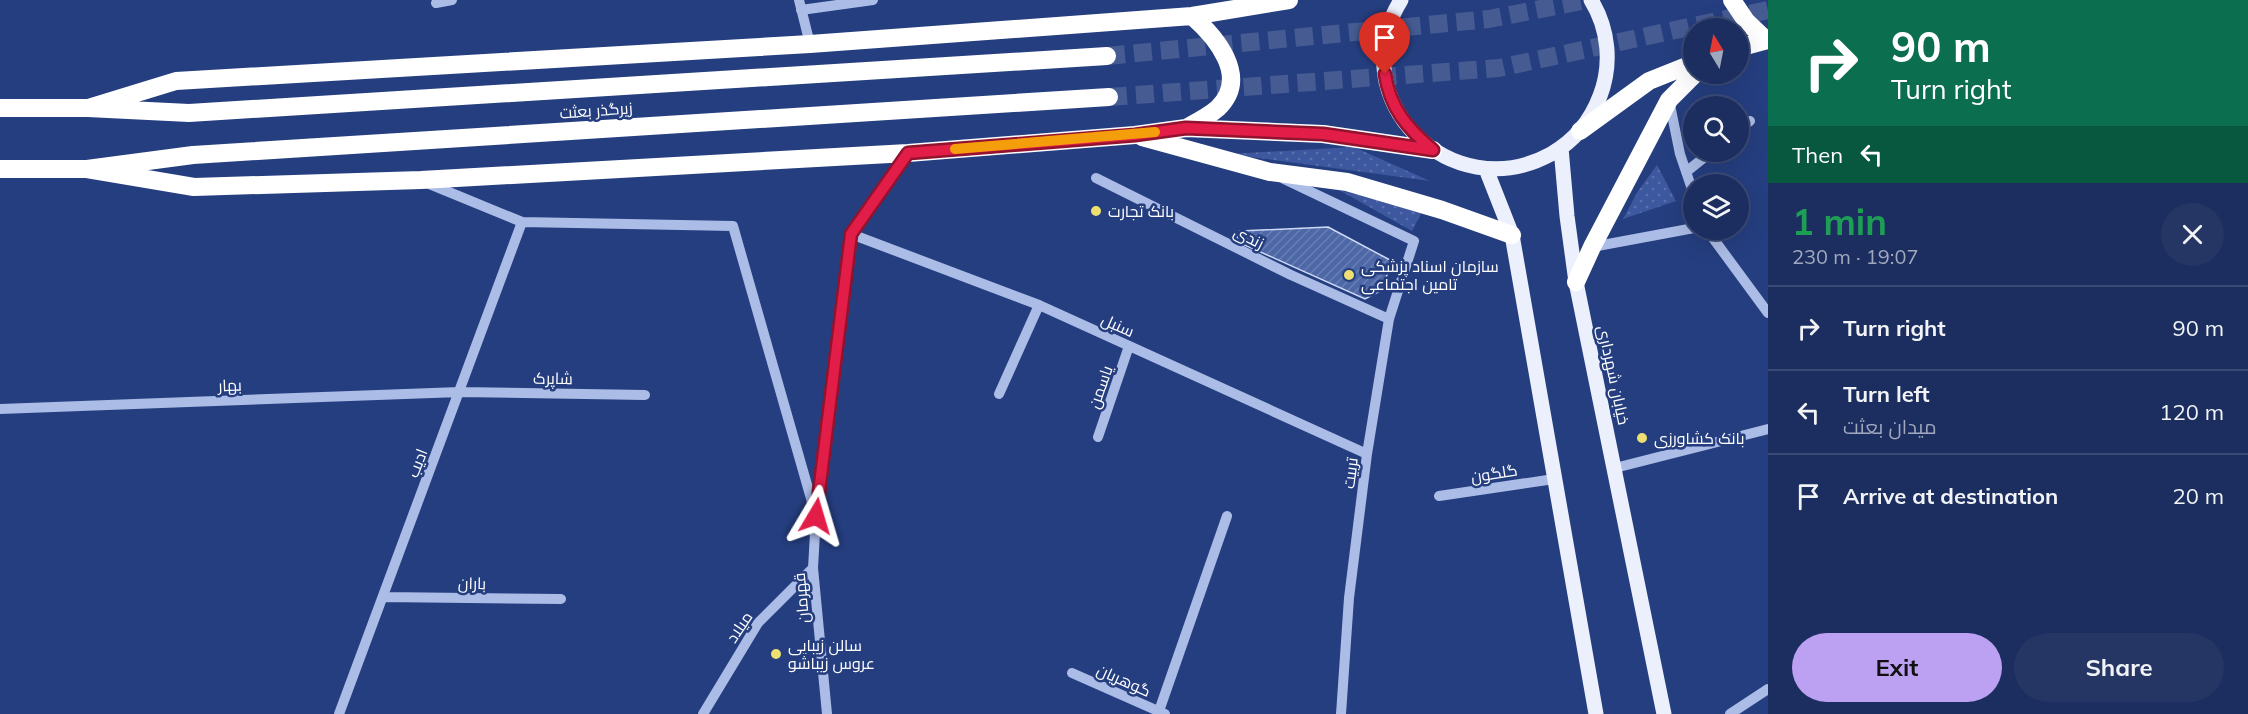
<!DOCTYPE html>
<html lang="en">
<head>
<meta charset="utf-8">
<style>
  body { margin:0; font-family:Mulish,Cairo,sans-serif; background:#253665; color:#f1f3f6; height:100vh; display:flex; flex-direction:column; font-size:22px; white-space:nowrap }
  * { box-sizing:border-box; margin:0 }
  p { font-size:20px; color:#a0a8bd }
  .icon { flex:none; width:33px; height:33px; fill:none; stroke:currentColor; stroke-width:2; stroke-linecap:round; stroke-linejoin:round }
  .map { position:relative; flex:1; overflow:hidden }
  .drawer { display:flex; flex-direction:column; background:#1c2e5f; width:480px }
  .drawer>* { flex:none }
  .top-card { background:#0b6e4f; color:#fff; overflow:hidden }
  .needle { width:39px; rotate:350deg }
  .fabs { position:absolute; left:1683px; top:18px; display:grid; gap:12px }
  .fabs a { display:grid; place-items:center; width:66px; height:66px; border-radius:50%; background:#1c2e5f; box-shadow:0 6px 24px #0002,0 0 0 2px #3a4a74; font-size:30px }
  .pin { position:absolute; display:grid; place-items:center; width:51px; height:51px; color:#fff; margin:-62px -26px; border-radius:50% 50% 50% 0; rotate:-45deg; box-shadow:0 0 6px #0007 }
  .pin .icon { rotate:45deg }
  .me { position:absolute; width:66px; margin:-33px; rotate:7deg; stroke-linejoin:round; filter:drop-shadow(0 0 4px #0008) }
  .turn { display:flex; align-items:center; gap:21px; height:126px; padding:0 24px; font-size:27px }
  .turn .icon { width:78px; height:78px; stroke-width:2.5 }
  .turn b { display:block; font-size:42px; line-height:51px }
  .then { display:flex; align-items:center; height:57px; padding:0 24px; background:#0003; gap:12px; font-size:22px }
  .round { display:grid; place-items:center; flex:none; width:63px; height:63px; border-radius:32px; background:#253665 }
  .overview { display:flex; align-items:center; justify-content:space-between; height:102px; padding:0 24px }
  h1 { font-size:36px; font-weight:700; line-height:45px; color:#1e9e55 }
  .action { display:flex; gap:12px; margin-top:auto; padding:12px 24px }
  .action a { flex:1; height:69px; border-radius:36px; background:#bca0f2; color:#111; font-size:24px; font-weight:700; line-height:69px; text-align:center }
  .action a+a { background:#253665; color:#f1f3f6 }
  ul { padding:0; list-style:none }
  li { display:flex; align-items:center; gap:18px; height:84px; padding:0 24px; border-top:2px solid #3a4a74 }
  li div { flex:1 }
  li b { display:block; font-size:22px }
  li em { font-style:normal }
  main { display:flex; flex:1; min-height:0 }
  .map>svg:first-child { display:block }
  .grass { fill:url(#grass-dots) }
  .building { fill:url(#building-hatch); stroke:#cedaf5; stroke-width:1.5 }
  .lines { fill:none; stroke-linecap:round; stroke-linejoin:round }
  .highway-tunnel { stroke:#465b92; stroke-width:18; stroke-dasharray:18 9; stroke-linecap:butt }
  .minor { stroke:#abbce6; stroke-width:10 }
  .major { stroke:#ecf0fd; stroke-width:15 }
  .highway { stroke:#fff; stroke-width:18 }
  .route-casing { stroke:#92132f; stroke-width:15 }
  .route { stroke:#e11d48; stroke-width:10 }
  .slow { stroke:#f59e0b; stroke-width:10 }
  .poi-dot { fill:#efdf70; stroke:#253e7f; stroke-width:2 }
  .labels { text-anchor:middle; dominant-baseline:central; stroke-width:5; stroke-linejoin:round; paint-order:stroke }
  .street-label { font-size:16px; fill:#fff; stroke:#253e7f }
  .poi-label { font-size:16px; fill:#fff; stroke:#253e7f; text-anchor:start }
</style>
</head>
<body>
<main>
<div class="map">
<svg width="1768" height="714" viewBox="0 0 1768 714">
  <defs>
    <pattern id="grass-dots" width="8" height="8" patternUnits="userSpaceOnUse" patternTransform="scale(1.5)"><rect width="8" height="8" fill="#3d589e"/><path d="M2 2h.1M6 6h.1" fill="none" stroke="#5a71ad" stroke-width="1.8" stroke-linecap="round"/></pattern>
    <pattern id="building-hatch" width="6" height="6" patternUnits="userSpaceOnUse" patternTransform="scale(1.5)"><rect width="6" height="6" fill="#4e68a7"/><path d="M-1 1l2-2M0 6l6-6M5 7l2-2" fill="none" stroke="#697fb4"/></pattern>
  </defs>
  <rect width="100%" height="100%" fill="#253e7f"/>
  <!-- grass -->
  <path class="grass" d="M1354 147 1430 181 1229 154Z
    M1657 165 1676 201 1623 219 1638 191Z
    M1339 190 1422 212 1412 231Z"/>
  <!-- building -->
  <path class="building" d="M1328 227 1390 260 1384 289 1365 299 1236 241 1240 231Z"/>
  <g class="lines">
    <!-- highway-tunnel -->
    <path class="highway-tunnel" d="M1107 56 1489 19 1587 0
      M1109 97 1499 68 1768 10"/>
    <!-- minor -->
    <path class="minor" d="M799 0 810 44
      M436 3 452 0
      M801 10 873 0
      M1669 100 1680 154 1694 195
      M1738 130 1750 121
      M1686 172 1711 152
      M1096 178 1291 275 1389 319
      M1284 179 1414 241 1389 319 1367 454 1349 598 1341 714
      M427 183 522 222 733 226 816 516
      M1707 230 1768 313
      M851 234 1039 305 1367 454
      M1592 247 1694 228
      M999 394 1039 305
      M0 409 460 392 645 395
      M1098 437 1129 346
      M1615 468 1768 429
      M1439 496 1554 479
      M383 597 561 599
      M1072 673 1165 714
      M1159 711 1227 516
      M339 714 522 222
      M703 714 758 623 813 568
      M827 714 813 568 816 516 851 234 908 153
      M1730 714 1768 689"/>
    <!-- major -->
    <path class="major" d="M1401 0C1340 99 1451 209 1551 154 1574 141 1591 120 1600 96 1612 65 1609 29 1591 0
      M1561 148 1567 216 1576 282 1664 714
      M1486 169 1512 235 1596 714"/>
    <!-- highway -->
    <path class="highway" d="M1732 0 1746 21 1766 40
      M1738 48 1768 40
      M0 108H88L189 113 1107 56
      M88 108 176 81 810 44 1192 16 1289 0
      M1186 128C1197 122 1209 116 1218 108 1250 77 1216 37 1192 16
      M1580 131 1649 81 1694 63
      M1142 137 1270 172 1347 182 1442 210 1512 235
      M0 169H87L193 155 1109 97
      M87 169 194 187 421 180 908 153 1135 135 1186 128 1323 134 1433 150
      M1576 282 1592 247 1669 100 1695 74"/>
  </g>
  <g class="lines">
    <!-- route casing -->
    <g class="route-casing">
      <path id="route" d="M816 516 851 234 908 153 1135 135 1186 128 1323 134 1433 150C1407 128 1390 108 1385 74"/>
    </g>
    <!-- route -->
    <use href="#route" class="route"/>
    <!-- slow -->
    <path class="slow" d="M955 149 1155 132"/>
  </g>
  <!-- markers -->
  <g class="poi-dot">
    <circle cx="1096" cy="211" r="6"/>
    <circle cx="1349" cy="275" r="6"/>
    <circle cx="1642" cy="438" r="6"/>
    <circle cx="776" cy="654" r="6"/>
  </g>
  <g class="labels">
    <!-- street labels -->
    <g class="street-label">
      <text transform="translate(596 110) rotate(-4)">زیرگذر بعثت</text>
      <text transform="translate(1249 237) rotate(26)">زندی</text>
      <text transform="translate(1118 325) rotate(24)">سنبل</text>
      <text transform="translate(1614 375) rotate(78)">خیابان شهرداری</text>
      <text transform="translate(553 378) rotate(1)">شاپرک</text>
      <text transform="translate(230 385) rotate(-2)">بهار</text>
      <text transform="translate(1100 387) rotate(-71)">یاسمن</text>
      <text transform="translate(417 463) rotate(-69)">ادیب</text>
      <text transform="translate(1350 473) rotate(-83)">تربیت</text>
      <text transform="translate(1494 473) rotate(-9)">گلگون</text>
      <text transform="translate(472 583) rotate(1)">باران</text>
      <text transform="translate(801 598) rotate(-95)">قهرمان</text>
      <text transform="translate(739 627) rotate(-56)">میلاد</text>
      <text transform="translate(1124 680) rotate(24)">گوهریان</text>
    </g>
    <!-- poi labels -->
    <g class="poi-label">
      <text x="1108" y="211">بانک تجارت</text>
      <text x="1361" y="266">سازمان اسناد پزشکی<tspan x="1361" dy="18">تامین اجتماعی</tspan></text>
      <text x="1654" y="438">بانک کشاورزی</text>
      <text x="788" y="645">سالن زیبایی<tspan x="788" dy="18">عروس زیباشو</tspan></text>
    </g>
  </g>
</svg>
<div class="fabs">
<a><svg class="needle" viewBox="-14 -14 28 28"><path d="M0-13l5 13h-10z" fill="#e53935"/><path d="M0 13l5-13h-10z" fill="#a0a8bd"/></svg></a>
<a><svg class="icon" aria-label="search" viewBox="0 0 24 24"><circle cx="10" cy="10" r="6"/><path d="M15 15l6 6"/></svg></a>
<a><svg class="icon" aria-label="layers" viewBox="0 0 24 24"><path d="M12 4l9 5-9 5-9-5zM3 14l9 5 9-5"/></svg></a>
</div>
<div class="pin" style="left:1385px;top:74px;background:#d93025"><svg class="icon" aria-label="arrive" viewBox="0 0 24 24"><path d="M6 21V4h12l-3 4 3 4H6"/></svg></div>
<svg class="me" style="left:816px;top:516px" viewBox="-20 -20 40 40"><path d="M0-17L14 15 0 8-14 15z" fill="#e11d48" stroke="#fff" stroke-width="4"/></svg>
</div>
<section class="drawer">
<div class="top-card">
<div class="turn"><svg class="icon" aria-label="right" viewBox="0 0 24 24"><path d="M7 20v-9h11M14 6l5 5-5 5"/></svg><div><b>90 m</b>Turn right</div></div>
<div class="then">Then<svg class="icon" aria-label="left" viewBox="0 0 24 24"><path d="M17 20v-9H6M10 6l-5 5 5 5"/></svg></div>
</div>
<div class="overview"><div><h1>1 min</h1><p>230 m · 19:07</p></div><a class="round"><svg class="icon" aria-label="close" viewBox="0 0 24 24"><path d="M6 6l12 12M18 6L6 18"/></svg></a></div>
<ul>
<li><svg class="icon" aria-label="right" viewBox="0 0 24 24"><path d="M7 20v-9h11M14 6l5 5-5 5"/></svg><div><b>Turn right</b></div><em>90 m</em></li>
<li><svg class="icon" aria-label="left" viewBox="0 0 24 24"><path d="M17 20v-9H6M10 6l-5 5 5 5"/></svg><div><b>Turn left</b><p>میدان بعثت</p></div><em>120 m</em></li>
<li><svg class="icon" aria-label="arrive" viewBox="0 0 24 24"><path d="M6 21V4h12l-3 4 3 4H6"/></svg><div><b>Arrive at destination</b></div><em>20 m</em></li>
</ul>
<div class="action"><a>Exit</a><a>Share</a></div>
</section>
</main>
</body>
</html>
